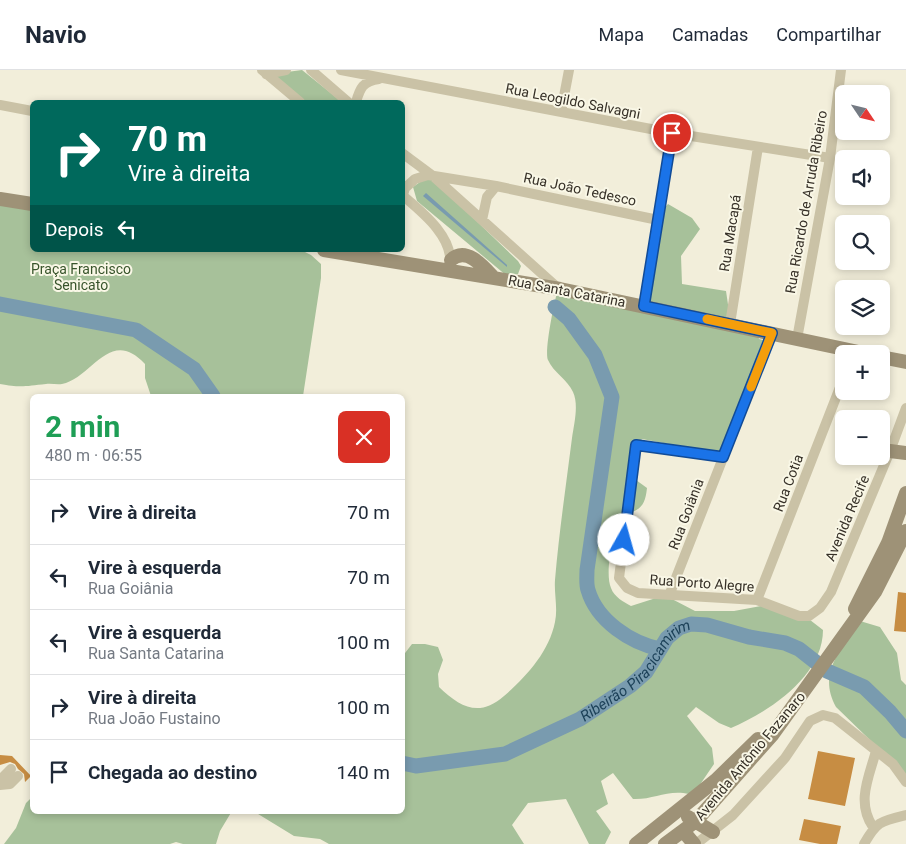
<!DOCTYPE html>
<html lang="pt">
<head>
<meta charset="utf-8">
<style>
  body { margin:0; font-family:Roboto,sans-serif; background:#f6f6f7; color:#1f2937; height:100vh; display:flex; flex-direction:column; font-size:19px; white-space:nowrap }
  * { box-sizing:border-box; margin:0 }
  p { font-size:16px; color:#747a83 }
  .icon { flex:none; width:28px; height:28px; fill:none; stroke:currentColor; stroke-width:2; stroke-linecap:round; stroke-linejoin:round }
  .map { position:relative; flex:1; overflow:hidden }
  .side { position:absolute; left:30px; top:324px; width:375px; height:420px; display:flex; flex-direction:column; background:#fff; border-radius:8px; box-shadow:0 2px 8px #0003 }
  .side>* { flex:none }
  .hud { position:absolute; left:30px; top:30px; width:375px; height:152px; border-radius:8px; box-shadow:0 2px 8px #0003; background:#00695c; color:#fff; overflow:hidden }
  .needle { width:32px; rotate:125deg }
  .fabs { position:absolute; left:835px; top:15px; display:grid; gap:10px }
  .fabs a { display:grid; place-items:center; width:55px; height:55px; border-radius:8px; background:#fff; box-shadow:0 2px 8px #0003; font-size:25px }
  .pin { position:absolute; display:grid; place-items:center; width:42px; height:42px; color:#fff; margin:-21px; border:2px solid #fff; border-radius:50%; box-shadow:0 1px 5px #0007 }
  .me { position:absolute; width:55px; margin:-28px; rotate:7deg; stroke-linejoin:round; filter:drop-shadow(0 0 4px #0008) }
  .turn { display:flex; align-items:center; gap:18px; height:105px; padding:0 15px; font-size:22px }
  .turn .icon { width:65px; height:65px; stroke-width:2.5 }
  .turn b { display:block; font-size:35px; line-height:42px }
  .then { display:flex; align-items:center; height:48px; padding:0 15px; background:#0003; gap:10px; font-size:19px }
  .round { display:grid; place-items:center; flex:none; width:52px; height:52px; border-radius:8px; background:#f6f6f7 }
  .head { display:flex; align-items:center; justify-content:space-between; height:85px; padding:0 15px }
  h1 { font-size:30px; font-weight:700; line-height:38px; color:#1e9e55 }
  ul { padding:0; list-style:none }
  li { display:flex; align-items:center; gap:15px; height:65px; padding:0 15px; border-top:1px solid #e0e1e3 }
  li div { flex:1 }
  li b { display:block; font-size:19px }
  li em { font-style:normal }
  header { display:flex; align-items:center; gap:30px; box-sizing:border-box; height:70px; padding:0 25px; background:#fff; border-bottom:1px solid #e0e1e3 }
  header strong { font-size:24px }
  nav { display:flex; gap:28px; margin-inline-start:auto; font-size:18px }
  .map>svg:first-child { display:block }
  .green { fill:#a7c19a }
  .water { fill:#799baf }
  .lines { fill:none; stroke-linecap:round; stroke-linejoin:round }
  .river { stroke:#799baf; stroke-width:15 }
  .building { fill:#c78d43 }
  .street { stroke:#cac2a6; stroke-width:10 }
  .secondary { stroke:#9e9277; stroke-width:14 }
  .route-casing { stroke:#114b97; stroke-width:12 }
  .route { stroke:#1a73e8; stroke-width:9 }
  .slow { stroke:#f59e0b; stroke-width:9 }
  .labels { text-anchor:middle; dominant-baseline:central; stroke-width:4; stroke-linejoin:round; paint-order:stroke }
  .street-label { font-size:14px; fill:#363027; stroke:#f9f7e6 }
  .park-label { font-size:14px; fill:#38542b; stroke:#f9f7e6 }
  .water-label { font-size:15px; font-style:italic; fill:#1c4158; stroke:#f9f7e6 }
</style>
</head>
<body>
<header>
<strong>Navio</strong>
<nav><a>Mapa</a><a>Camadas</a><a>Compartilhar</a></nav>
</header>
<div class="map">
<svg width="906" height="774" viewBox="0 0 906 774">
  <rect width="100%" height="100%" fill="#f2eeda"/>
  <!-- green -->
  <path class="green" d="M302 0 342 32H304L275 7 287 2Z
    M427 107 438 114 518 191 521 196 518 204 507 206 417 131 413 117Z
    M0 126 32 130V180H301L311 185 321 194V208L303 326H151L145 308V294C110 256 92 308 62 314 57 315 51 313 46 314 26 316 21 318 0 314Z
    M668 134 692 148 700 159 681 186 682 214 726 221 730 248 755 256 759 269 763 270 721 382 681 380 674 375 642 369 640 372 636 410 647 418C645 436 641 440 623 445 614 460 604 501 611 518 614 527 624 532 631 536L656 528H670L695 541H734L761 536 801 543 823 560C823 606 769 642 731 658L719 653 696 637 687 646 712 678 714 694 699 716 689 724C668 719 653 730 633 729L613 703 601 711 608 734 596 741 611 762 605 774H589L566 729 528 733 512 755 524 774H329L320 769 294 766 253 741H402V587L412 574H425L438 577 443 590 438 604 439 617C460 637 479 648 504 626 526 607 549 582 555 552 558 538 554 524 555 510 559 463 566 415 572 368 574 354 579 335 573 322 568 310 553 302 548 290 544 282 554 233 557 223L637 232 650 229 659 144Z
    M860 551 880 557 897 583 901 610 906 615V705L836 637C817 603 841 580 860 551Z
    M32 727V741H232L220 761 216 774H183L176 772 170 774H4L16 758 26 733Z"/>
  <!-- water -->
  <path class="water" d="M426 123 507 195V197L423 126Z"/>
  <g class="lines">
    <!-- river -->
    <g class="river">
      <path d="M0 234 136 260 194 299 213 326"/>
      <path d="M555 237 569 249 595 285 612 327 587 500C587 507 586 514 588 520 597 551 631 573 660 579"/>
      <path id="s1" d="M402 693 416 696 505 684 580 649 630 616 646 602 667 568 679 558 691 554 707 555 749 567 785 573 799 579 827 601 864 617 890 642 906 661"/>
    </g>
  </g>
  <!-- building -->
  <path class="building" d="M898 522 906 523V562L894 561Z
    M818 681 855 688 845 736 808 729Z
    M0 685 12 686 31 706 25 712 24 704 18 699 15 694 10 692 0 695Z
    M804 749 841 756 837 774H820L799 770Z"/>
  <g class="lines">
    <!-- street -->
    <path class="street" d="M262 0 300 32
      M311 0 348 32
      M341 0 672 63 830 88
      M266 4 286 0
      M356 32C360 18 363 11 379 9
      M0 35 32 41
      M561 42 569 0
      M402 83 433 106 559 219
      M402 125C422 142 454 167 450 196
      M403 125 405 118 415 109 428 105 496 116 658 150
      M482 150 487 127 496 116
      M644 236 672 63
      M730 254 758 77
      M797 269 830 88 841 0
      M723 387 636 375 619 508 627 518 638 523 757 530 799 546H809L820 538 831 522 890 381 906 338
      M670 523 772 263
      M757 530 844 307
      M11 699 3 707 0 715 10 714 18 706
      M873 757C856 732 869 707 876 681
      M696 774 733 745 785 688 810 651 823 645 835 648 893 694 906 712
      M864 774C877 751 881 751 906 745"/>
    <!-- secondary -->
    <path class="secondary" d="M0 129 32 134
      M324 180 560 219 868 284
      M451 190C466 176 483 196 493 207
      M881 287 906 292
      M890 381 906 383
      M855 539 888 473 906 423
      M688 747 713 762
      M684 762 694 774
      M636 774 716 710 758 669
      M665 774 696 751 773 664 875 522 906 461"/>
  </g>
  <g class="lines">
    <!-- route casing -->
    <g class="route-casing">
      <path id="route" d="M624 470 636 375 723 387 772 263 644 236 672 63"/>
    </g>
    <!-- route -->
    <use href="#route" class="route"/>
    <!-- slow -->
    <path class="slow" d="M707 249 772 263 751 317"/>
  </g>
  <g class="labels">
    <!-- street labels -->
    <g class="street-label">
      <text transform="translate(573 31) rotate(11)">Rua Leogildo Salvagni</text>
      <text transform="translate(580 119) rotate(12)">Rua João Tedesco</text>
      <text transform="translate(806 132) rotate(-80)">Rua Ricardo de Arruda Ribeiro</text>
      <text transform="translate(730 163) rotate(-81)">Rua Macapá</text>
      <text transform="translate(567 221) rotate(11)">Rua Santa Catarina</text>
      <text transform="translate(788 413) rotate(-69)">Rua Cotia</text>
      <text transform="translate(686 444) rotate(-69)">Rua Goiânia</text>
      <text transform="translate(847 448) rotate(-67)">Avenida Recife</text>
      <text transform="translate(702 513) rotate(4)">Rua Porto Alegre</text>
      <text transform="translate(750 686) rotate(-50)">Avenida Antônio Fazanaro</text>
    </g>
    <!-- park labels -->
    <g class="park-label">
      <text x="81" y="199">Praça Francisco<tspan x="81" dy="16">Senicato</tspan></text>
    </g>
    <!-- water labels -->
    <g class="water-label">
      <text stroke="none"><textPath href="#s1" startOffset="262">Ribeirão Piracicamirim</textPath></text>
    </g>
  </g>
</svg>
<div class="fabs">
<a><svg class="needle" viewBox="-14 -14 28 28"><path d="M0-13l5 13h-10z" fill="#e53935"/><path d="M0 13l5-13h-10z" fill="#747a83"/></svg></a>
<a><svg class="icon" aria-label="sound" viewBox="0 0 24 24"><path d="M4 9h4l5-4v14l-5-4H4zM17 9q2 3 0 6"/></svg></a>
<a><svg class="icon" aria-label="search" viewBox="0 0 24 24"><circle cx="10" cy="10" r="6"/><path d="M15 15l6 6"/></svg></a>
<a><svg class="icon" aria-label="layers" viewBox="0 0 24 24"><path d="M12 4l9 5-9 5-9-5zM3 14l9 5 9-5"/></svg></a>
<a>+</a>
<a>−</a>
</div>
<div class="pin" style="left:672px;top:63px;background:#d93025"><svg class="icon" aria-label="arrive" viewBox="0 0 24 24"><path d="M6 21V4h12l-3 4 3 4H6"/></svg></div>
<svg class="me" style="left:624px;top:470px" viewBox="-20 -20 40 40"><circle r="19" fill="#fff"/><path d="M0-13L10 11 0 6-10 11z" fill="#1a73e8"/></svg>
<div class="hud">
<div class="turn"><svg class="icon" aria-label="right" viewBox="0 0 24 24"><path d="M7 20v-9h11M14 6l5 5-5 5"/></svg><div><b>70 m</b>Vire à direita</div></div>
<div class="then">Depois<svg class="icon" aria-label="left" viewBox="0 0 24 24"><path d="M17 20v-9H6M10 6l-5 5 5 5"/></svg></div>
</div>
<section class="side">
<div class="head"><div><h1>2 min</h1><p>480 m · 06:55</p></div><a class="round" style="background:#d93025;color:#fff"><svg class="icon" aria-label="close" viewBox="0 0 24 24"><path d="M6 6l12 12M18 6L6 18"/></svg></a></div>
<ul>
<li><svg class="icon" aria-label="right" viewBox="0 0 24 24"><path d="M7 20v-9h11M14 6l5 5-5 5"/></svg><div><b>Vire à direita</b></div><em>70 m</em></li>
<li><svg class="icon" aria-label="left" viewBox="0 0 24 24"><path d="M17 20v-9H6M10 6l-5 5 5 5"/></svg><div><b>Vire à esquerda</b><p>Rua Goiânia</p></div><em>70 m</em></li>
<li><svg class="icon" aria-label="left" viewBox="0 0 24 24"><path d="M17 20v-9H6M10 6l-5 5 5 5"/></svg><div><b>Vire à esquerda</b><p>Rua Santa Catarina</p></div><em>100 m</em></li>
<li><svg class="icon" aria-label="right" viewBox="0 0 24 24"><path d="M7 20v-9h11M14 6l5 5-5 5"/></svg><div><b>Vire à direita</b><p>Rua João Fustaino</p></div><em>100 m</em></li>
<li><svg class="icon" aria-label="arrive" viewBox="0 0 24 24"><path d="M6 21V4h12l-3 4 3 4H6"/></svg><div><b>Chegada ao destino</b></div><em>140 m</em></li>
</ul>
</section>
</div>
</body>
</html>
